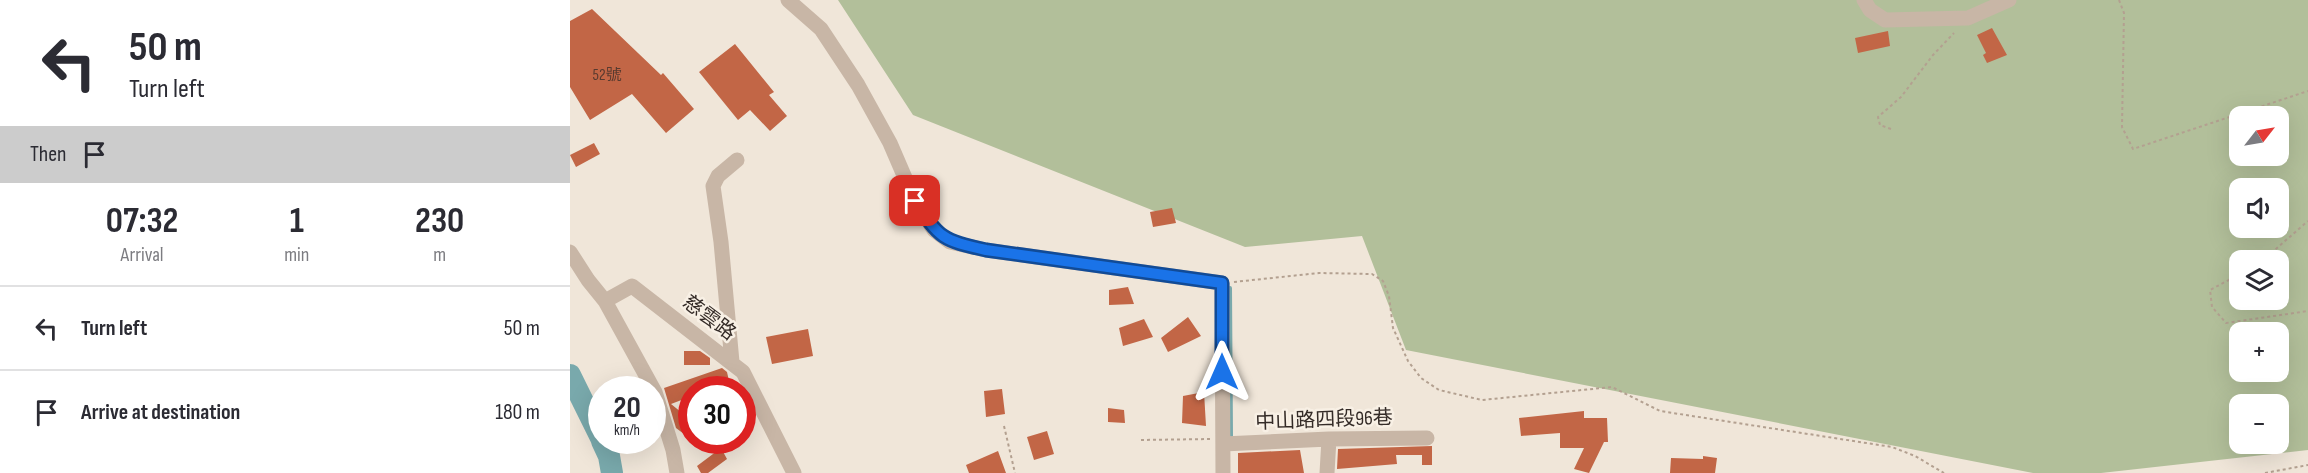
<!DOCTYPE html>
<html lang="en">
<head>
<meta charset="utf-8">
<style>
  body { margin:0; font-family:"Sofia Sans Condensed","Noto Sans TC",sans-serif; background:#f2f2f3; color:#2b2b33; height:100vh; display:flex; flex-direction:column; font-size:22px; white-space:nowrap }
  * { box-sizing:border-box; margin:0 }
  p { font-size:20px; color:#7c7c81 }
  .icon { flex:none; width:33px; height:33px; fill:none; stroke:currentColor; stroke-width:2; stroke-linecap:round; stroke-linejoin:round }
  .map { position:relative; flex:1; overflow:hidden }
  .sheet { display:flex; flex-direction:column; background:#fff; width:570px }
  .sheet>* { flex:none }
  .banner { background:#fff; color:#2b2b33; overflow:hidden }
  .needle { width:39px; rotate:59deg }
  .controls { position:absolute; left:1659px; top:106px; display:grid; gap:12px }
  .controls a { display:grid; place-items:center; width:60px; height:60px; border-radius:12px; background:#fff; box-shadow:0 6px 24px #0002; font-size:30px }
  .speed { position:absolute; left:18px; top:376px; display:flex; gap:12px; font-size:30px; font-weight:700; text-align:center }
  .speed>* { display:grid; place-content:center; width:78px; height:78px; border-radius:50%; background:#fff; box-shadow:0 6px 24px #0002; line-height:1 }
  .speed small { font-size:15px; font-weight:400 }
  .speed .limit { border:9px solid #d22; background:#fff; color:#111 }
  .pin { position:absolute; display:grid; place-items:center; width:51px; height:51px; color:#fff; margin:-26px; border-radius:12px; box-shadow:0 3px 9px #0006 }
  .me { position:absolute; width:66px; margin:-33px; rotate:0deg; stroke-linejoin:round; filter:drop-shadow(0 0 4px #0008) }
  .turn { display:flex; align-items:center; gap:21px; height:126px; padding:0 30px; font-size:27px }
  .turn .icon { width:78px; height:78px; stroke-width:2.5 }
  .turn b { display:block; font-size:42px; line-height:51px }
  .then { display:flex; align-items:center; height:57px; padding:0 30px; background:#0003; gap:12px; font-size:22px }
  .eta { display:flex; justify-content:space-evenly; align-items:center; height:102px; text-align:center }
  .eta b { font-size:36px; font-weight:700; line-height:42px }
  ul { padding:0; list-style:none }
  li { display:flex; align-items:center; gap:18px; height:84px; padding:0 30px; border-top:2px solid #e1e1e2 }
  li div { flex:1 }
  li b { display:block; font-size:22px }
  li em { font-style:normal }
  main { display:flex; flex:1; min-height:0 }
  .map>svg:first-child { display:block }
  .green { fill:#b2bf9a; fill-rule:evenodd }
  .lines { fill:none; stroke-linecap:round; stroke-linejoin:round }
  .stream { stroke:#79a9ac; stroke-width:4 }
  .river { stroke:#79a9ac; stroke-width:22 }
  .building { fill:#c26646 }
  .path { stroke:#b3a090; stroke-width:2; stroke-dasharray:3 3; stroke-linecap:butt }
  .minor { stroke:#c8b6a6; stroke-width:15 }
  .route-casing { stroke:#114b97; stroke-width:15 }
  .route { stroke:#1a73e8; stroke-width:10 }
  .labels { text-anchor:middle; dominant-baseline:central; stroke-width:5; stroke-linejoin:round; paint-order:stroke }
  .number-label { font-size:16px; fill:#583a2f }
  .street-label { font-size:20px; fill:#342b27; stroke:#f8f0e5 }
</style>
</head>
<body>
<main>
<section class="sheet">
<div class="banner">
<div class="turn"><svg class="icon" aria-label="left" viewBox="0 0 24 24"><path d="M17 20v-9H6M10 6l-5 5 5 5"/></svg><div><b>50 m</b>Turn left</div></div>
<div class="then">Then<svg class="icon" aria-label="arrive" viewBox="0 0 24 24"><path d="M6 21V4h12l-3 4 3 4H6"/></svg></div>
</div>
<div class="eta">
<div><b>07:32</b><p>Arrival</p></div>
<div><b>1</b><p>min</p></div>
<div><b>230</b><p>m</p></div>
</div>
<ul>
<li><svg class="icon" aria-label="left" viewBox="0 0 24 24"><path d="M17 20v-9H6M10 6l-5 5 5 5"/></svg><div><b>Turn left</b></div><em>50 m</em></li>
<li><svg class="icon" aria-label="arrive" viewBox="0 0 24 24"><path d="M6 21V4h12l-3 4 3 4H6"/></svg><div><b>Arrive at destination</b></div><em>180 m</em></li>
</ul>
</section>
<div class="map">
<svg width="1738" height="473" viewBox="0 0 1738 473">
  <rect width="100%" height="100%" fill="#f0e6d9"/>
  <!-- green -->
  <path class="green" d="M268 0H1738V450L1531 473H1463L836 350 792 236 675 247 343 115ZM1670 117H1708V156H1670ZM1670 189H1708V228H1670ZM1670 261H1708V300H1670ZM1670 333H1708V372H1670ZM1670 405H1708V444H1670Z"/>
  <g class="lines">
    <!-- stream -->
    <path class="stream" d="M660 288 661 437 663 440"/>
    <!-- river -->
    <path class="river" d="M0 375 32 440
      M32 441 39 456 42 473"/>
  </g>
  <!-- building -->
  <path class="building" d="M22 9 91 75 93 73 124 109 96 133 62 94 20 120 0 87V21Z
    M1422 28 1437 55 1417 63 1413 55 1416 53 1407 35Z
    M1318 31 1320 46 1288 53 1285 38Z
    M165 44 204 92 199 95 217 116 200 131 180 110 168 120 129 72Z
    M24 143 30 154 6 167 0 155Z
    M602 208 606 223 583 227 580 212Z
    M558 287 564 304 539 305V290Z
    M618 317 631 336 598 352 591 338Z
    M574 319 583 337 553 346 549 328Z
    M238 329 243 356 202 364 196 337Z
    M114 351H130L140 358V365H114Z
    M152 368 157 372 161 390H122V396L101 404 122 421V440L106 428 94 388Z
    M432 389 435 414 416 417 414 391Z
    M634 392 636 426 612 423 613 396Z
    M538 408 554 410 555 423 538 422Z
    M1014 411V418H1037L1038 442H1034L1019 473 1004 469 1014 448H990V433L951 436 949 418Z
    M477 431 484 454 464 460 457 437Z
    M862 446V465H852V455H826L827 464 767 469 768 449Z
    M151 448 157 459 138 473H131L127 466Z
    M730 450 734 473H668V453Z
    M428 451 436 473H399L396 465Z
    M1133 456 1147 458 1145 473H1100L1101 458 1133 459Z"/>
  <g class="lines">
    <!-- path -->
    <path class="path" d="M1549 0 1554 13 1552 127 1563 149 1738 91
      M1321 129 1310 125 1308 117 1331 97 1363 55 1384 33
      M1692 261 1738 221
      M1670 274 1640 290 1642 307 1656 323 1738 311
      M664 282 749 273 802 274 813 281 819 296 823 328 838 361 851 378 869 390 912 400 1042 387 1090 411 1322 447 1345 456 1374 473
      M434 426 445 473
      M571 440 641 439
      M1695 473 1738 465"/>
    <!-- minor -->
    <path class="minor" d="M218 0 251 29 288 85 320 143 345 201 364 230 380 242 416 250 652 283 653 473
      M1294 0 1300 10 1315 20 1398 18 1439 0
      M0 252 18 280 35 301 85 392 103 450 107 473
      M35 301 62 286 173 372 224 473
      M162 362 151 242 143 186 148 176 167 160
      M653 444 759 439 857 438
      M757 473 759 439"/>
  </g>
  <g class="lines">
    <!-- route casing -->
    <g class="route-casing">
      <path id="route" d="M345 201C370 239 372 240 416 250L652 283V372"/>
    </g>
    <!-- route -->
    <use href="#route" class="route"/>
  </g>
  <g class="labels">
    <!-- number labels -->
    <g class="number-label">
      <text x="37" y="75">52號</text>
    </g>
    <!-- street labels -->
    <g class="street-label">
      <text transform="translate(139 318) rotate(37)">慈雲路</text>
      <text transform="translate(754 420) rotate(-2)">中山路四段96巷</text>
    </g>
  </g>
</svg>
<div class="controls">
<a><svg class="needle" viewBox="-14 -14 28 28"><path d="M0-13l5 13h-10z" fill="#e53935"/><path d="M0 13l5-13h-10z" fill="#7c7c81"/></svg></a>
<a><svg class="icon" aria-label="sound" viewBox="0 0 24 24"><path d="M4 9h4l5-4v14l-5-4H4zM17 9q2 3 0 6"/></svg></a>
<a><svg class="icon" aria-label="layers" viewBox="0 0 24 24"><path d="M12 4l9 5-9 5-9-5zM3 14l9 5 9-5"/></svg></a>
<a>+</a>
<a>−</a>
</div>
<div class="speed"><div>20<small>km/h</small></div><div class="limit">30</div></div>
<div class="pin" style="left:345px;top:201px;background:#d93025"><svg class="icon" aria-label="arrive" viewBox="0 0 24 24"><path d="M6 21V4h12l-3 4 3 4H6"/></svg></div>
<svg class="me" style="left:652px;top:372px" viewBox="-20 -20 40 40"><path d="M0-17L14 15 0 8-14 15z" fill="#1a73e8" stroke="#fff" stroke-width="4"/></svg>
</div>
</main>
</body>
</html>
